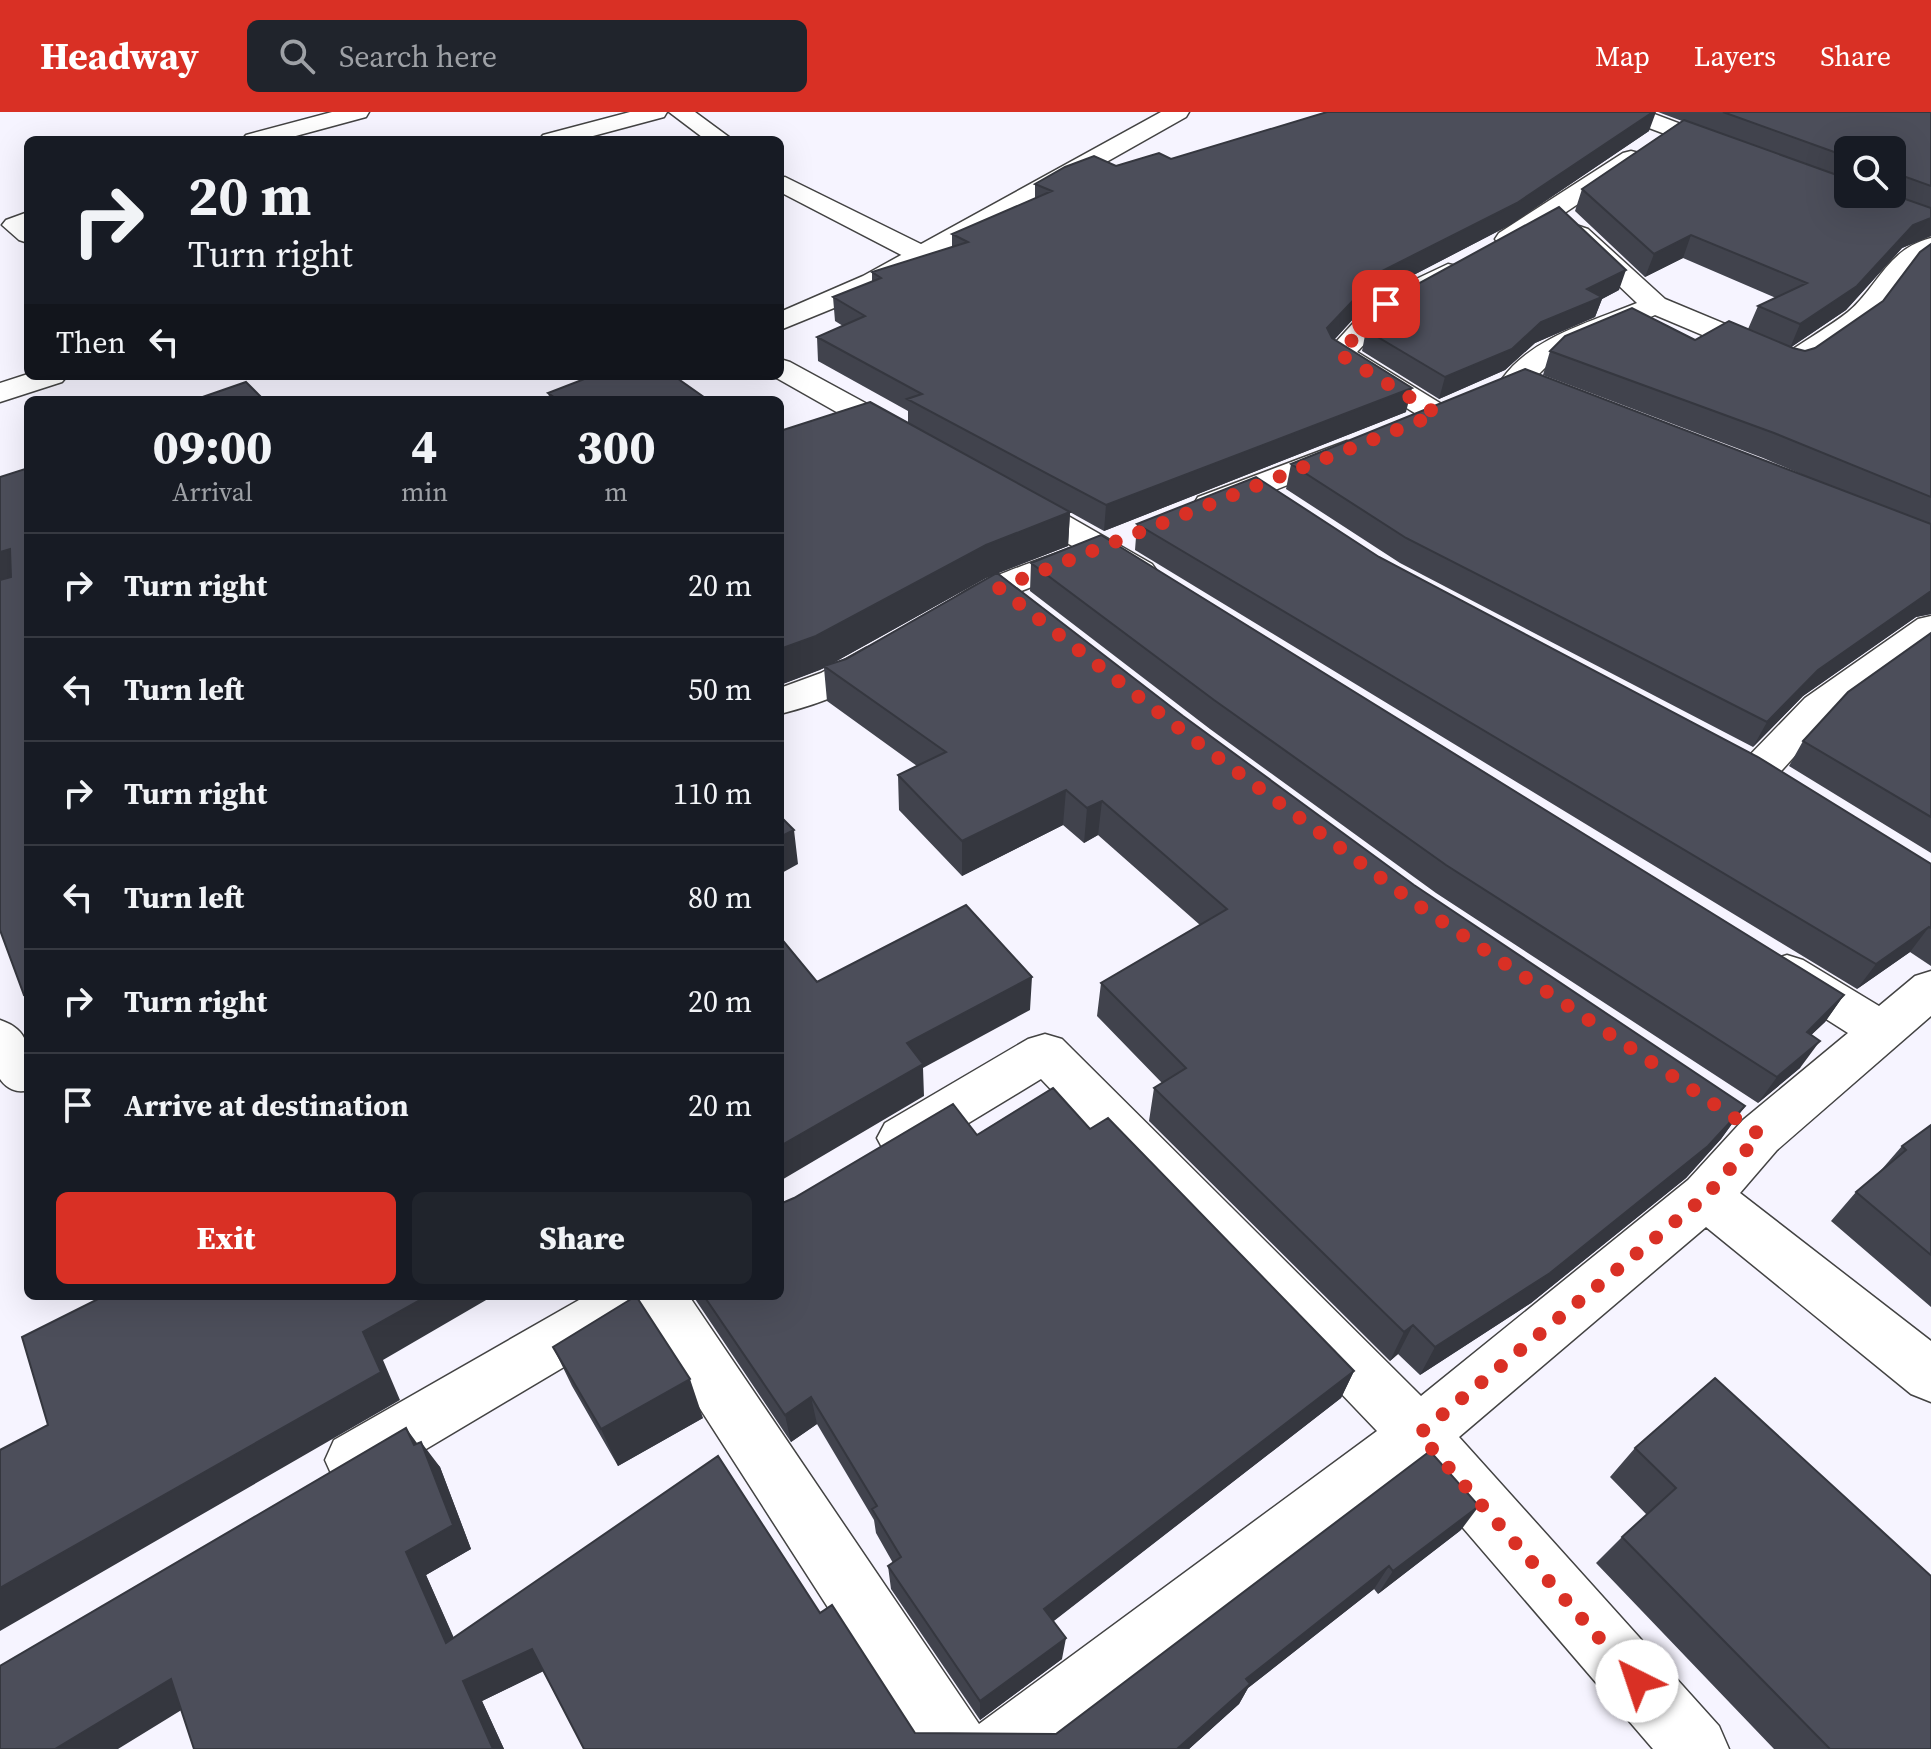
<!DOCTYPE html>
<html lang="en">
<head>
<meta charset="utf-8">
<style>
  body { margin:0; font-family:"Source Serif 4",serif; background:#20242c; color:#f1f3f6; height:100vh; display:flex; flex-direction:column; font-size:30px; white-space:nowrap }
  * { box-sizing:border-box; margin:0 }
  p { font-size:26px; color:#9ea1a6 }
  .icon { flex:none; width:44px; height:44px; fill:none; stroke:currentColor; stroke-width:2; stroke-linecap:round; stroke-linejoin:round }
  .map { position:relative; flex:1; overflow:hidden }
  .drawer { position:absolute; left:24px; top:284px; width:760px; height:904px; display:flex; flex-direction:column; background:#171b24; border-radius:12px; box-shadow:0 8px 32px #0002 }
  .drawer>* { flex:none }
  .hud { position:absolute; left:24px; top:24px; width:760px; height:244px; border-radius:12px; box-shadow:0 8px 32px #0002; background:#171b24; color:#f1f3f6; overflow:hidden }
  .buttons { position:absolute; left:1834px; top:24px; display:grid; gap:16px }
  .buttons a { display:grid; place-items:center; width:72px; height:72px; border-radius:12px; background:#171b24; box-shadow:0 8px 32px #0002; font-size:40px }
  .pin { position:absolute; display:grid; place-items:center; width:68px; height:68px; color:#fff; margin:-34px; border-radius:16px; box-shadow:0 4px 12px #0006 }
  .me { position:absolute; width:88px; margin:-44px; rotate:319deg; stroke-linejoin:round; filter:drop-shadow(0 0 6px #0008) }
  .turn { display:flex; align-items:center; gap:28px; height:168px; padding:0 32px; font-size:36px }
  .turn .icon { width:104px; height:104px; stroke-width:2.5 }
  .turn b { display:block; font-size:56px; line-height:68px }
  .then { display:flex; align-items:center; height:76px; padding:0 32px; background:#0003; gap:16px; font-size:30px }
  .eta { display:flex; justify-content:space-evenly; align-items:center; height:136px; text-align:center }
  .eta b { font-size:48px; font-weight:800; line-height:56px }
  .button { display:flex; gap:16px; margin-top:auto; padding:16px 32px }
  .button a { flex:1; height:92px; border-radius:12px; background:#d93025; color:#fff; font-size:32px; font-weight:800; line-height:92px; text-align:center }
  .button a+a { background:#20242c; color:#f1f3f6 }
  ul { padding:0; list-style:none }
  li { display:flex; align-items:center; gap:24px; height:104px; padding:0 32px; border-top:2px solid #363941 }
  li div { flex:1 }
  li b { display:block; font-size:30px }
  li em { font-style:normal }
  header { display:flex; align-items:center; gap:48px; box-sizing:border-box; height:112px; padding:0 40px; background:#d93025; color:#fff }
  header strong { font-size:38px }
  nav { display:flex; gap:44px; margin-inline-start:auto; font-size:28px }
  .search { width:560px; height:72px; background:#20242c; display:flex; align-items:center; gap:20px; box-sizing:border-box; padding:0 28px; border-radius:12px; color:#9ea1a6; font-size:30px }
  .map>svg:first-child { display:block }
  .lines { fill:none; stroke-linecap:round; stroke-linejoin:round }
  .minor-casing { stroke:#434343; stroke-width:3 }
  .tertiary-casing { stroke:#434343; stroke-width:3 }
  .minor { fill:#fff; fill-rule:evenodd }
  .tertiary { fill:#fff; fill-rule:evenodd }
  .wall { fill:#41434d; fill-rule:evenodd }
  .shaded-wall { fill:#35373f }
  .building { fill:#4c4e5a; stroke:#35373f; stroke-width:2 }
  .route { stroke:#d93025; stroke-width:14; stroke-dasharray:0 25.2 }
</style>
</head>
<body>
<header>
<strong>Headway</strong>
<div class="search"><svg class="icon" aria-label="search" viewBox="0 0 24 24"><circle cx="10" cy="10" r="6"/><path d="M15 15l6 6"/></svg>Search here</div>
<nav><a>Map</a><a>Layers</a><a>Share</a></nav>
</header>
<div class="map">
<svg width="1931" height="1637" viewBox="0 0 1931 1637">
  <rect width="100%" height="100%" fill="#f6f4ff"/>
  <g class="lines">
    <!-- minor casing -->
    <g class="minor-casing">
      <path id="minor" d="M332 0H369L366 5 281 28H242L246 23Z
        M630 0H667L664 5 578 28H539L543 23Z
        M669 0H695L733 28H706Z
        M1617 0H1649L1734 32 1738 37 1734 42H1718L1620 5Z
        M1631 39 1639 41 1643 46 1639 51 1517 133H1499L1495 127 1499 121 1623 41Z
        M785 65 931 137 935 143 931 149H913L780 80V66Z
        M28 100V131L19 128 2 113 6 108Z
        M1579 114 1588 117 1665 187 1790 239C1809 226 1830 214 1848 200 1878 175 1887 137 1931 126V145L1907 161 1870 210 1803 257 1793 260 1783 257 1655 203C1624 217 1587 228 1558 246 1538 257 1532 280 1507 273L1502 267C1532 225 1591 210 1637 191L1570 127 1566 122 1570 117Z
        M1448 152 1457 154 1461 160 1457 166 1396 198 1357 240 1448 296 1452 302 1448 308 1437 311 1426 308 1329 248 1325 242 1376 186Z
        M780 247 790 250 915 318 920 325 915 332 904 334 893 332 773 264H780Z
        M1347 329 1358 331 1363 338 1358 345 1222 399 1210 402 1198 399 1194 392 1198 385Z
        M1016 378 1028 381 1152 452 1157 459 1152 466C1131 472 1117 460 1099 449L1011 483 973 507 960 510 947 507 942 499C961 471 1041 448 1074 435L1004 395 1000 388 1004 381Z
        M1931 504V532L1831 604 1773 668 1759 672 1745 668 1739 658 1745 648 1805 586 1918 507Z
        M879 532 892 536 897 544C879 572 812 594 780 602V576L821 561 866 536Z
        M1787 843 1803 848 1879 894 1915 864 1931 859V904L1777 1038 1740 1081 1931 1229V1290L1911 1282 1706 1115 1459 1325 1719 1614 1729 1637H1653L1415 1360 1053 1637H919L643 1208 374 1368 354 1377 334 1368 325 1348 334 1328 586 1184H689L979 1612 1377 1319 1041 967 919 1041 902 1047 885 1041 877 1026 885 1011 1028 927 1045 922 1062 927 1421 1284 1688 1068 1743 1008 1848 921 1771 872 1764 860 1771 848Z
        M0 908C36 920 28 946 28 978 17 982 6 976 0 967Z"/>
    </g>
    <!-- tertiary casing -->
    <g class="tertiary-casing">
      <path id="tertiary" d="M1161 0H1189L1186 5 883 176 780 218V200L863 164Z
        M28 262 67 264 62 270 0 290V271Z"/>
    </g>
    <!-- minor -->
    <use href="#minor" class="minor"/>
    <!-- tertiary -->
    <use href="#tertiary" class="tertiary"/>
  </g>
  <!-- wall -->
  <path class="wall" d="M1658 0H1931V124L1902 136 1846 198 1791 235 1805 239 1815 236 1883 189 1931 132V502L1916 505 1803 584 1753 635 1400 451 1286 377 1291 352 1808 365 1763 346 1543 263 1550 239 1695 228 1748 217 1758 194 1776 186 1683 146 1645 165 1575 99 1582 77 1682 9ZM1848 38H1892V82H1848Z
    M1649 19 1510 113 1375 183 1334 228 1406 300 1104 419 969 344 1070 400 1068 434 998 461 1183 604 1414 773 1745 994 1721 1027 1686 1066 1531 1191 1420 1263 1398 1242 1390 1249 1149 1009 1154 976 1162 971 1097 904 1101 871 1200 813 1098 723 1084 731 1063 713 962 764 899 698 898 663 917 654 827 589 824 556 780 573V319L908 311V299L818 249 817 225 843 214 835 209 833 185 872 170V160L952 135V122L1035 87V72L1116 54 1171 47ZM993 463 846 547 833 551 986 466Z
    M1619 178 1602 187 1595 205 1535 231 1505 258 1439 287 1362 239 1366 218Z
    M548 281 708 288H550Z
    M1137 412 1379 445 1931 752V854L1910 840 1857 877 1135 438Z
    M1031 451 1844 883 1825 910 1811 923 1800 956 1758 991 1436 781 1210 617 1030 479Z
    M1931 521V741L1789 654 1803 629Z
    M1931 1013V1195L1831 1109 1856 1080 1876 1064 1902 1034Z
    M1090 1017 1354 1259 1341 1286 1053 1509 1062 1547 980 1608 891 1477 888 1454 893 1451 876 1421 874 1408 817 1312 791 1330 693 1184H780L977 1023Z
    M553 1235 703 1306 618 1354 572 1274Z
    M1715 1266 1931 1637H1774L1596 1451 1622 1425 1647 1403 1610 1365 1635 1336Z
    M418 1332 440 1355 471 1437 426 1463 454 1526 820 1501 915 1621 1056 1622 1461 1418 1378 1482 1374 1477 1248 1576 1239 1592 1189 1637H584L543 1559 482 1589 504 1637H194L181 1598Z"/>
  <!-- shaded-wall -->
  <path class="shaded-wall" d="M1653 0H1656L1649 19 1510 113 1375 183 1323 240 1327 216 1380 160Z
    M1931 106V124L1902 136 1846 198 1790 236 1800 212 1913 113Z
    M1691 123 1683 146 1645 165 1654 142Z
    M1626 158 1619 178 1602 187 1595 205 1535 231 1505 258 1439 287 1445 265 1587 177Z
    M1412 276 1406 300 1104 419 1106 393Z
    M1070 400 1068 434 986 466 826 555 824 554V556L820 558 780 573V537L986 433Z
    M10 437 28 468 0 480V440Z
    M1931 479V502L1916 505 1803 584 1753 635 1767 610 1818 558Z
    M1066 678 1063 713 962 764V729Z
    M1102 689 1098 723 1084 731 1087 696Z
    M794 718 798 752 780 762V725Z
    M1929 815 1910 840 1857 877 1876 852Z
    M1032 865 1030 898 923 956 924 984 780 1069V1034L907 931Z
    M1844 883 1825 910 1787 946 1807 920Z
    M1820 929 1800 956 1758 991 1777 965Z
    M1745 994 1721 1027 1686 1066 1531 1191 1420 1263 1435 1235Z
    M427 1184H493L383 1248 400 1288 0 1519V1476L363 1220Z
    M1413 1213 1398 1242 1390 1249 1404 1220Z
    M1354 1259 1341 1286 1041 1519 1044 1497Z
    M690 1267 703 1306 618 1354 601 1317Z
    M811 1285 817 1312 791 1330 785 1303Z
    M406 1316 425 1342 421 1330 440 1355 471 1437 426 1463 465 1552 446 1531 406 1440 414 1333Z
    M1479 1394 1461 1418 1378 1482 1393 1459Z
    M1389 1454 1374 1477 1248 1576 1239 1592 1189 1637H1177L1246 1567Z
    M1066 1526 1062 1547 980 1608V1589Z
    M532 1537 548 1557 482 1589 504 1637H493L463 1569Z
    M171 1567 201 1586 118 1637H55Z"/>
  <!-- building -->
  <path class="building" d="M1327 0H1653L1517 91 1380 160 1327 216 1332 226 1412 276 1106 393 907 287 922 282 817 225 865 204 833 185 881 166 872 160 968 130 952 122 1052 79 1035 72 1065 55 1094 44 1116 54 1159 41 1171 47Z
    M1723 0H1931V74L1892 60V38H1848V45Z
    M1684 8 1848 67V82H1891L1931 96V106L1913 113 1857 174 1800 212 1758 194 1807 171 1691 123 1654 142 1582 77Z
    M1559 95 1626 158 1587 177 1602 185 1541 210 1512 237 1445 265 1366 218 1403 180Z
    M1931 132V385L1774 321 1550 239 1565 224 1632 196 1695 228 1729 209 1793 236 1805 239 1815 236 1883 189 1920 140Z
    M1525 257 1931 412V479L1818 558 1767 610 1406 426 1291 352Z
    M592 264H674L708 288H558L548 281Z
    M246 270 264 288H194Z
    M870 290 1070 400 986 433 816 524 780 537V319Z
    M28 356V882L24 883 0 818V468L11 465 10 437 0 440V365Z
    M1256 365 1379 445 1758 645 1931 752V816L1929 815 1876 852 1137 412Z
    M1101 423 1844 883 1807 920 1820 929 1777 965 1446 753 1214 588 1031 451Z
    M997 461 1183 604 1414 773 1745 994 1708 1034 1550 1161 1435 1235 1413 1213 1404 1220 1154 976 1186 956 1101 871 1227 797 1102 689 1087 696 1066 678 962 729 898 663 946 640 824 554 846 547Z
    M1931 521V705L1803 629 1848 580Z
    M780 704 794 718 780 725Z
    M966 793 1032 865 907 931 923 952 780 1034V825L817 870Z
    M1053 976 1090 1017 1108 1006 1354 1259 1044 1497 1066 1526 980 1589 888 1454 901 1445 872 1397 877 1394 811 1285 785 1303 704 1184H780V1092L794 1086 953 992 977 1023Z
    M1931 1013V1143L1856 1080 1906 1038 1902 1034Z
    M104 1184H427L363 1220 381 1260 0 1476V1338L48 1313 22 1225Z
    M636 1184 690 1267 601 1317 553 1235Z
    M1715 1266 1931 1464V1637H1830L1622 1425 1676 1376 1635 1336Z
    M406 1316 414 1333 421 1330 453 1413 406 1440 446 1531 718 1344 820 1501 832 1493 915 1621 1056 1622 1430 1339 1479 1394 1393 1459 1389 1454 1246 1567 1250 1572 1177 1637H584L532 1537 463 1569 493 1637H194L171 1567 55 1637H0V1554Z"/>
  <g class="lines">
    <!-- route -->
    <path class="route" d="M1386 192 1339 242 1437 302 999 476 1194 628 1419 794 1760 1023 1706 1084 1419 1322 1637 1569"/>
  </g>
</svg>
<div class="buttons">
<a><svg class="icon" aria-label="search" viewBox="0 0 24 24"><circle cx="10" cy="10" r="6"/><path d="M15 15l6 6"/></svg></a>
</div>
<div class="pin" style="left:1386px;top:192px;background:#d93025"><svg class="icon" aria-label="arrive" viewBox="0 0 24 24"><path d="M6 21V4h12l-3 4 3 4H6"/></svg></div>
<svg class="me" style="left:1637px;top:1569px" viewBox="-20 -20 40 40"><circle r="19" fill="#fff"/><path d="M0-13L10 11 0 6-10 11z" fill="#d93025"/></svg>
<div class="hud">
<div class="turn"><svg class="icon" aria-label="right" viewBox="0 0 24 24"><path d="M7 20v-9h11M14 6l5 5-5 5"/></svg><div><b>20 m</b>Turn right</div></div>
<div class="then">Then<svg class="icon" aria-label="left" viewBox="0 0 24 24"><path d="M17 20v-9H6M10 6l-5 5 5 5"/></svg></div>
</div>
<section class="drawer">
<div class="eta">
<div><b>09:00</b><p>Arrival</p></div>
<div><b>4</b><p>min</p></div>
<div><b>300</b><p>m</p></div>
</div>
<ul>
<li><svg class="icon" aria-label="right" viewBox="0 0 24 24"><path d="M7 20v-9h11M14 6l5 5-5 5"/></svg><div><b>Turn right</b></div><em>20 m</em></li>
<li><svg class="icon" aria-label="left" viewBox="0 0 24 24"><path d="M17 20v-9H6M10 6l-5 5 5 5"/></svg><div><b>Turn left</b></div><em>50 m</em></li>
<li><svg class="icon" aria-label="right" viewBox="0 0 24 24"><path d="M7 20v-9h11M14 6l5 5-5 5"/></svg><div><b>Turn right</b></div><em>110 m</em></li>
<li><svg class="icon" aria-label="left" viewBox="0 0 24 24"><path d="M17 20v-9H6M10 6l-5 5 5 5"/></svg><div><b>Turn left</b></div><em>80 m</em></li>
<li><svg class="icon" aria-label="right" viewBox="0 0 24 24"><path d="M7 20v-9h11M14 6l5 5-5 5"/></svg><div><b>Turn right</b></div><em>20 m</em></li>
<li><svg class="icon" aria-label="arrive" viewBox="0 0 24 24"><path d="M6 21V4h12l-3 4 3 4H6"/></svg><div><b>Arrive at destination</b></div><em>20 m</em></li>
</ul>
<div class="button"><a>Exit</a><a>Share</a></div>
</section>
</div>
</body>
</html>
